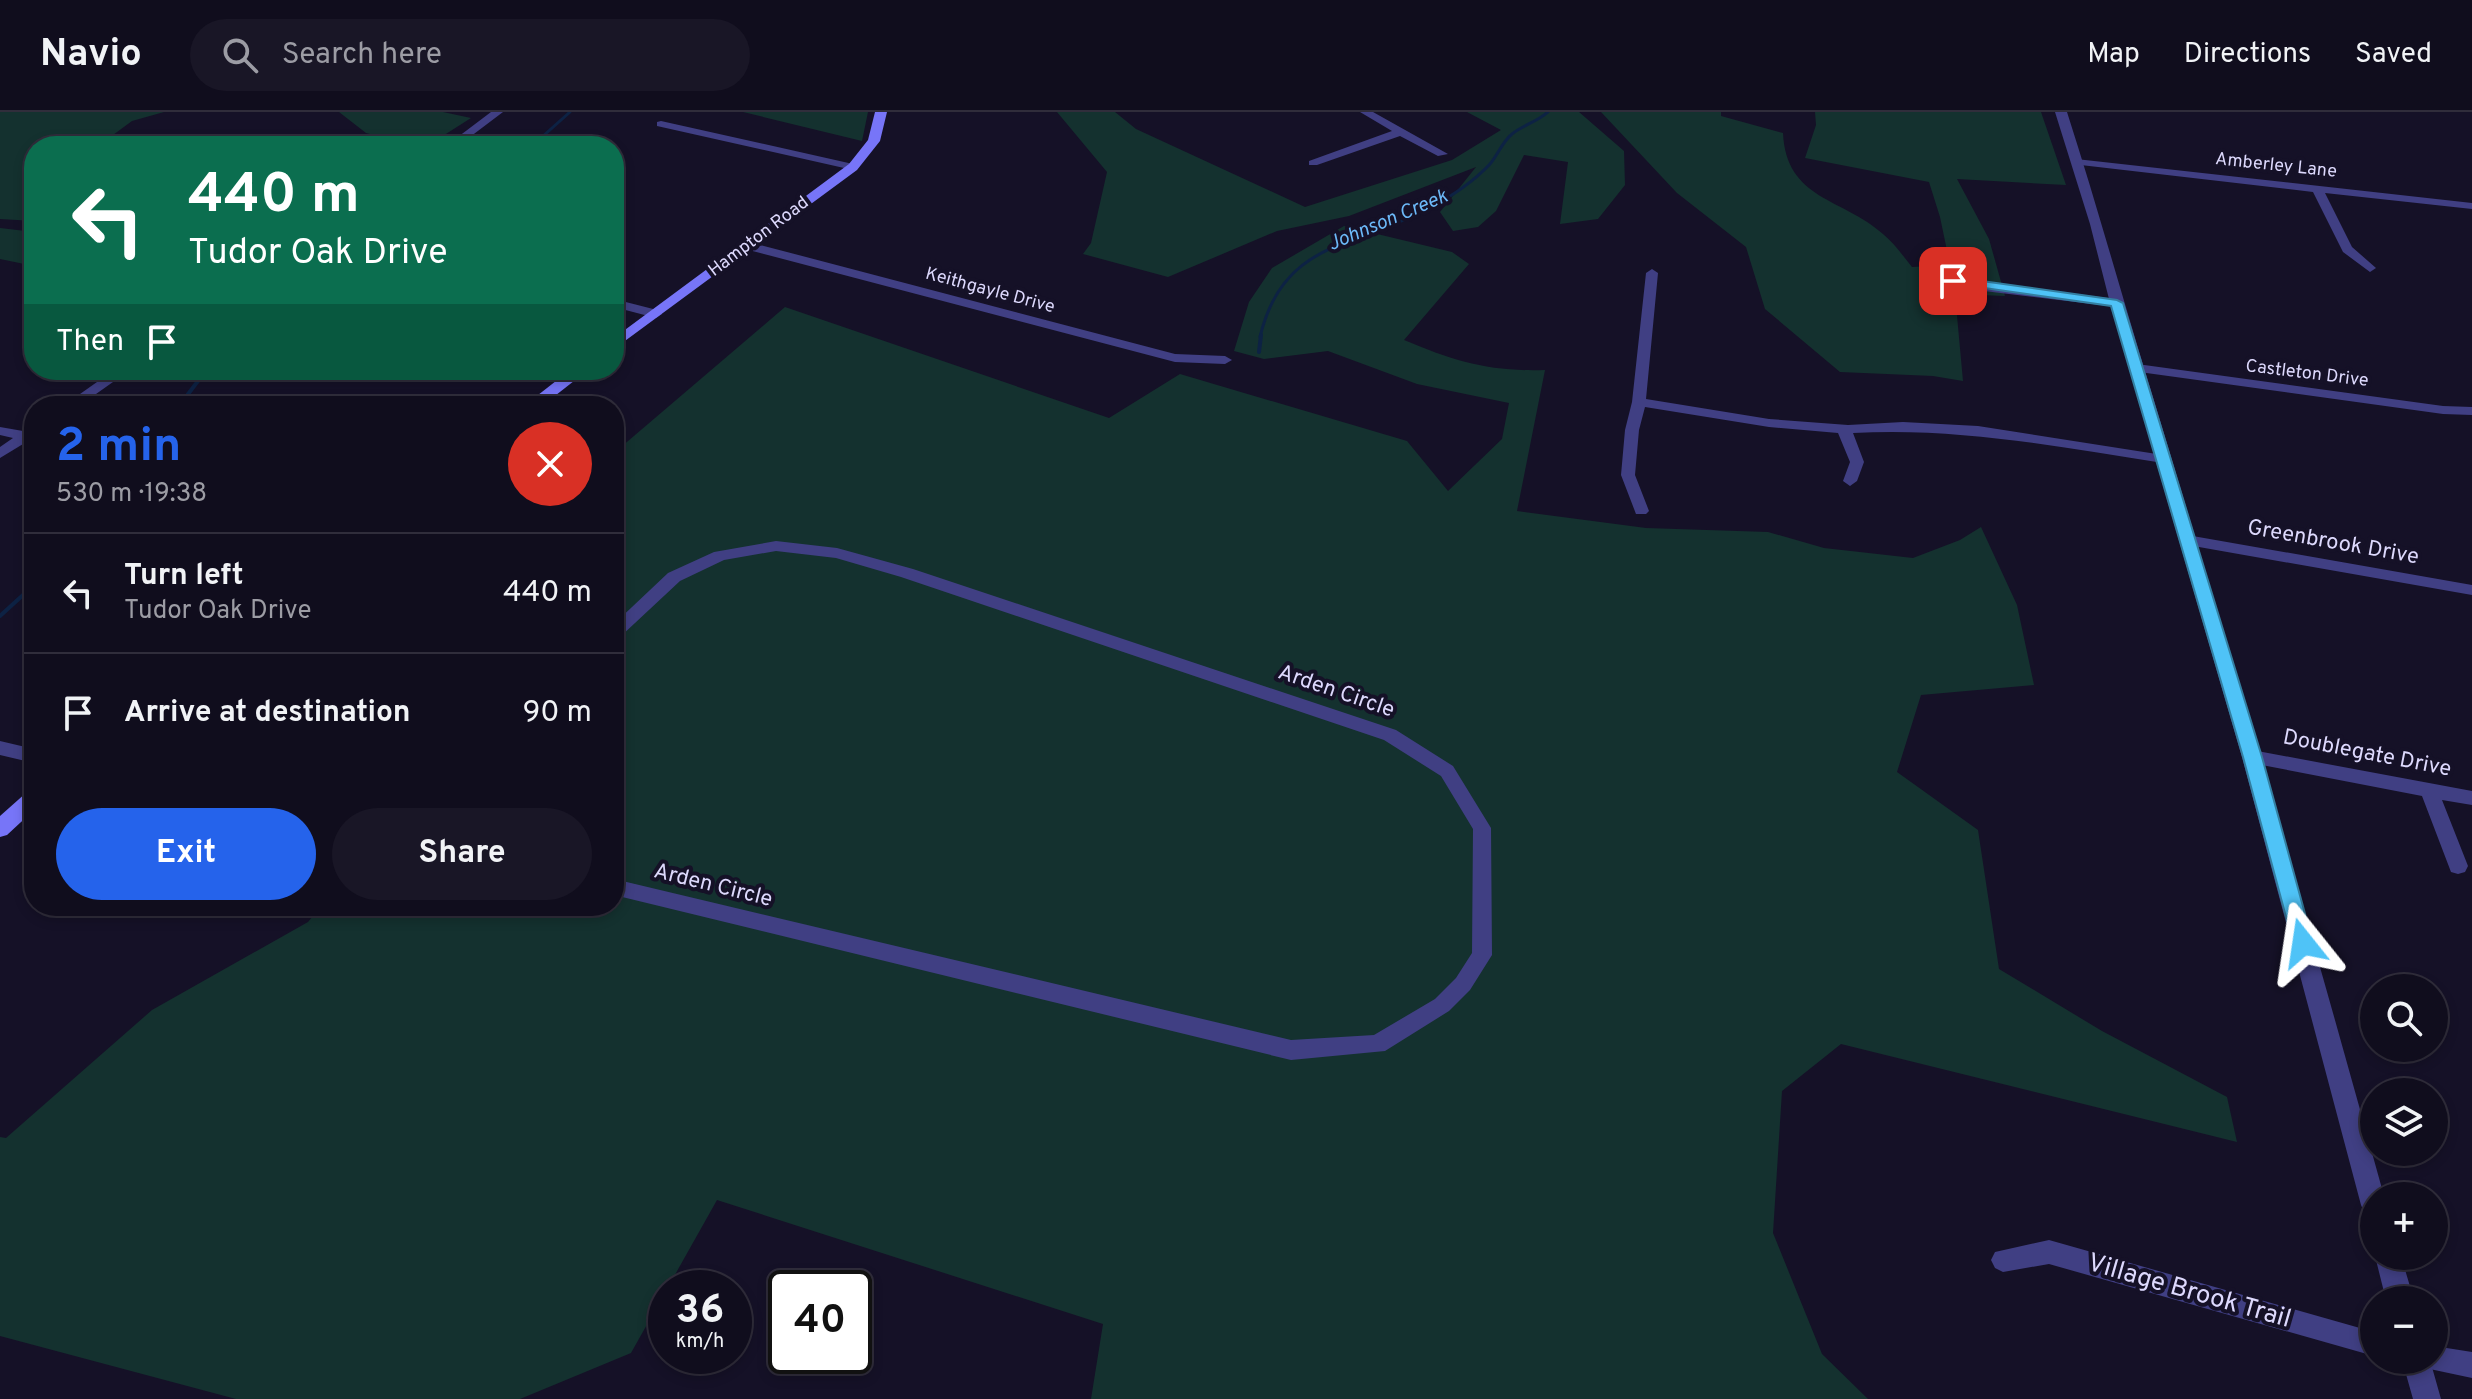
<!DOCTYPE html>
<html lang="en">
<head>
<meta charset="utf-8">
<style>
  body { margin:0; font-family:Overpass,sans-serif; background:#191626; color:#f1f3f6; height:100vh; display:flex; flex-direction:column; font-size:30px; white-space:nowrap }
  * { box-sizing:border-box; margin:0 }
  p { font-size:26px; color:#9c9ca4 }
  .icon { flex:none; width:44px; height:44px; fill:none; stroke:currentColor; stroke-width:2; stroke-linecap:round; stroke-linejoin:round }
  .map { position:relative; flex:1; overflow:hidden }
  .sheet { position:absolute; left:24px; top:284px; width:600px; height:520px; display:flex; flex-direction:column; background:#100d1d; border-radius:32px; box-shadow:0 4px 12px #0003,0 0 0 2px #302d3b }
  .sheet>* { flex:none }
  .top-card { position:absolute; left:24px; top:24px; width:600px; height:244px; border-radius:32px; box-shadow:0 4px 12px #0003,0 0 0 2px #302d3b; background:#0b6e4f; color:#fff; overflow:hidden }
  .fabs { position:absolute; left:2360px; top:862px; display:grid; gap:16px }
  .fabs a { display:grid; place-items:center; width:88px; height:88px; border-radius:50%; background:#100d1d; box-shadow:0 4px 12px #0003,0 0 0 2px #302d3b; font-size:40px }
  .speed { position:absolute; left:648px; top:1158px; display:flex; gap:16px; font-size:40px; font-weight:700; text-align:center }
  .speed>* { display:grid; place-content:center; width:104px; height:104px; border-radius:50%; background:#100d1d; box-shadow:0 4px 12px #0003,0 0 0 2px #302d3b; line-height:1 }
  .speed small { font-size:20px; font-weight:400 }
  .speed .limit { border:4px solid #111; border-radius:12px; background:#fff; color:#111 }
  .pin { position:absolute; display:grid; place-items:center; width:68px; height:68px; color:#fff; margin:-34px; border-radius:16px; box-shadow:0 4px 12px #0006 }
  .me { position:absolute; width:88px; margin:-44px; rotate:345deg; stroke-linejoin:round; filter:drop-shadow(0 0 6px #0008) }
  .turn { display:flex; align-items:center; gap:28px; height:168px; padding:0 32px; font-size:36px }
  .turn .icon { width:104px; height:104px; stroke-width:2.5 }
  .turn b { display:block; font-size:56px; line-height:68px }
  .then { display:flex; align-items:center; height:76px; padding:0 32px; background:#0003; gap:16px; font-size:30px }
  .round { display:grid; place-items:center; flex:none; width:84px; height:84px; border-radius:42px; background:#191626 }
  .headline { display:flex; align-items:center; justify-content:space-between; height:136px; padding:0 32px }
  h1 { font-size:48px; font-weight:700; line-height:60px; color:#2563eb }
  .primary-button { display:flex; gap:16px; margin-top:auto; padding:16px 32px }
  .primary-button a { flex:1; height:92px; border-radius:48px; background:#2563eb; color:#fff; font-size:32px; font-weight:700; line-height:92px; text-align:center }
  .primary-button a+a { background:#191626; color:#f1f3f6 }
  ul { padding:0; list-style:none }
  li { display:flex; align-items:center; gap:24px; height:120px; padding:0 32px; border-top:2px solid #302d3b }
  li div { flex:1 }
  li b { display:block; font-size:30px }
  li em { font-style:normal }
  header { display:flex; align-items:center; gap:48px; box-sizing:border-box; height:112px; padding:0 40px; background:#100d1d; border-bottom:2px solid #302d3b }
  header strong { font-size:38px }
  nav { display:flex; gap:44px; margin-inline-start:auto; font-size:28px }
  .search { width:560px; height:72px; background:#191626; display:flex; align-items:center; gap:20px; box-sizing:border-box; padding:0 28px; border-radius:44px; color:#9c9ca4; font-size:30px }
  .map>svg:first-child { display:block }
  .green { fill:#14312f }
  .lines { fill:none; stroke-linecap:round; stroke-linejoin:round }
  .stream-far1 { stroke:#0d2244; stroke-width:3 }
  .stream { stroke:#0d2244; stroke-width:4 }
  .minor { fill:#403f83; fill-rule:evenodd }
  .tertiary { fill:#403f83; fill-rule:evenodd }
  .secondary { fill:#7775f8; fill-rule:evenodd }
  .route { fill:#4fc3f7; stroke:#337fa1; stroke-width:2 }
  .labels { text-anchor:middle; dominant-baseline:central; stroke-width:8; stroke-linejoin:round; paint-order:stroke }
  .far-street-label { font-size:18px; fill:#ddd9fd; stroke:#151127 }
  .far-water-label { font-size:20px; font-style:italic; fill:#6cb9f8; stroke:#151127 }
  .street-label { font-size:22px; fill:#ddd9fd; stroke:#151127 }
  .near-street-label { font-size:26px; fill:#ddd9fd; stroke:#151127 }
</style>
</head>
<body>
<header>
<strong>Navio</strong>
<div class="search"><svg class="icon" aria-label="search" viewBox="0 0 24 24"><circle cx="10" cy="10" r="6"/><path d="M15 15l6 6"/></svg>Search here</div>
<nav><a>Map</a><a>Directions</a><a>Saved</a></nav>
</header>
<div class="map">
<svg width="2472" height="1287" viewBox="0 0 2472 1287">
  <rect width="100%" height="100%" fill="#151127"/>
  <!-- green -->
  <path class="green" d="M0 0H164L132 9 98 34H34V109L0 107Z
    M339 0H443L471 6 427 34H418L366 21Z
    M743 0H868L862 29Z
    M1057 0H1115L1136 17 1305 95 1452 48 1501 18 1467 0H1579L1624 39 1625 73 1598 107 1560 112 1568 50 1524 43 1496 99 1478 115 1453 119 1440 100 1476 55 1349 104 1277 119 1168 165 1083 142 1091 131 1107 60Z
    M1601 0H1721V4L1783 21C1786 88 1843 86 1883 122 1894 131 1903 144 1912 155L1950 153 1940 105 1929 70 1805 46 1816 13 1815 0H2041L2066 73 1957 67 1989 127 2005 184 1955 182 1963 269 1933 264 1840 260 1765 197 1746 135 1677 81Z
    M1344 114 1452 140 1469 152 1404 228C1454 249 1490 260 1545 258L1517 399 1646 416 1768 420 1824 436 1913 446 1960 428 1981 415 2017 493 2034 573 1921 583 1897 660 1978 718 1999 857 2102 919 2227 985 2237 1030 1841 932 1782 979 1773 1121 1822 1242 1868 1287H1091L1103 1212 717 1088 631 1241 520 1287H236L0 1224V1025L6 1026 152 898 308 810 321 794H614V341L785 195 1109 306 1180 262 1407 329 1448 379 1502 327 1509 291 1417 272 1328 239 1264 247 1234 239 1249 190 1272 156Z
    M0 116 34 120V154L0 147Z"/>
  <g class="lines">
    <!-- stream-far1 -->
    <path class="stream-far1" d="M532 34 570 0
      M1260 225C1283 126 1360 135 1431 95 1452 84 1474 69 1490 52 1498 43 1502 30 1512 22 1523 13 1537 10 1548 0"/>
    <!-- stream -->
    <path class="stream" d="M1259 240 1261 223
      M179 294 198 269 216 258
      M0 504 34 473"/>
    <!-- minor -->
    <path class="minor" d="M491 0H503L458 34H446Z
      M1360 0H1373L1448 42 1438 44 1400 24 1317 53H1309V49L1392 19Z
      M661 9 853 52 859 55 853 58 657 14V10Z
      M2076 47 2472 91V97L2325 81 2352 135 2376 156 2370 160 2343 140 2313 80 2072 52V48Z
      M749 130 1175 242 1225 244 1232 248 1225 252 1175 250 745 137 743 134Z
      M1652 157 1658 161 1646 287 1769 307 1848 313 1903 310 1978 314 2163 343 2170 347 2163 351C2059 335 1958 315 1853 321L1864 350 1857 369 1850 374 1843 369 1850 350 1838 321 1769 315 1645 295 1639 318 1635 363 1649 399 1646 402H1636L1621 363 1625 318 1632 290 1646 161Z
      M1950 162 1984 171 2117 187 2123 191 2117 195 1984 179 1946 169 1944 166Z
      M614 187 661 199 662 202 656 206 614 195Z
      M2137 252 2443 294 2472 295V303L2443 302 2132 259 2130 256Z
      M114 258H130L79 294H63Z
      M34 314V329H28L0 346V335L13 326 0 323V315L23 319Z
      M2187 423 2472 473V483L2182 432 2179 428 2182 424Z
      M776 429 837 436 913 457 1396 618 1453 654 1491 716 1492 843 1470 878 1449 899 1385 939 1291 948 614 783V767L1291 928 1374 923 1435 887 1456 866 1472 841 1473 717 1441 664 1384 628 901 465 836 446 776 439 724 448 680 469 620 525 614 527V512L668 461 714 440Z
      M0 629 34 637V651L0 643Z
      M2252 638 2472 679V693L2442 688 2468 754 2465 760 2458 762 2451 760 2422 684 2246 650 2243 645 2246 640Z
      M2049 1128 2374 1220V1244L2049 1152 2003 1160 1995 1156 1991 1148 1995 1140Z
      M2434 1234 2472 1240V1266L2425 1256 2422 1248H2434Z"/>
    <!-- tertiary -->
    <path class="tertiary" d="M2055 0H2067C2096 90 2121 181 2149 272 2231 542 2309 812 2384 1084H2374V1106L2365 1102 2361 1093 2242 645 2110 191 2090 112Z
      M2375 1144H2401L2414 1188H2386Z
      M2402 1248H2430L2441 1287H2413Z"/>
    <!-- secondary -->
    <path class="secondary" d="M875 0H887L880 29 857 58 614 237V226L849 52 868 28Z
      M570 258H588L542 294H524Z
      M34 678V698L7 723 0 725V704L27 680Z"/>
  </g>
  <!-- route -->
  <path class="route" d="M1953 165 2117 188 2123 191 2262 645 2313 831 2310 837 2303 840 2296 837 2293 831 2243 645 2111 194 1949 171 1947 169Z"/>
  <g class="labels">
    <!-- far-street labels -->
    <g class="far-street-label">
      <text transform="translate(2276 54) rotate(6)">Amberley Lane</text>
      <text transform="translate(759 125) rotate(-37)">Hampton Road</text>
      <text transform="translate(990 179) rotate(15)">Keithgayle Drive</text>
      <text transform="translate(2307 262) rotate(7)">Castleton Drive</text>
    </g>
    <!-- far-water labels -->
    <g class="far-water-label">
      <text transform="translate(1388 109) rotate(-23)">Johnson Creek</text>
    </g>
    <!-- street labels -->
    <g class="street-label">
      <text transform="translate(2333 431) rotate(10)">Greenbrook Drive</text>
      <text transform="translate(1336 580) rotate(19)">Arden Circle</text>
      <text transform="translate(2367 642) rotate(11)">Doublegate Drive</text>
      <text transform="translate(713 774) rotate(14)">Arden Circle</text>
    </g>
    <!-- near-street labels -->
    <g class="near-street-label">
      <text transform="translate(2189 1180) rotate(16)">Village Brook Trail</text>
    </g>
  </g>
</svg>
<div class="fabs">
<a><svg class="icon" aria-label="search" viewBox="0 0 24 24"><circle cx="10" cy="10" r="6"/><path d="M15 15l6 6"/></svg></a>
<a><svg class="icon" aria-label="layers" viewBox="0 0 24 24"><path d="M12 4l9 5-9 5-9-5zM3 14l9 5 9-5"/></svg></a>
<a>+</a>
<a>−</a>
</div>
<div class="speed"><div>36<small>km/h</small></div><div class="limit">40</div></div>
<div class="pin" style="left:1953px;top:169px;background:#d93025"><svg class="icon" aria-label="arrive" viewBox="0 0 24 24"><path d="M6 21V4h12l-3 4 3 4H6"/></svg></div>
<svg class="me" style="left:2303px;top:831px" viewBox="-20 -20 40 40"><path d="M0-17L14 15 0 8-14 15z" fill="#4fc3f7" stroke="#fff" stroke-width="4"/></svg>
<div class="top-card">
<div class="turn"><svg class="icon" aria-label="left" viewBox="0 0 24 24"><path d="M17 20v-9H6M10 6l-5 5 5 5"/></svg><div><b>440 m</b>Tudor Oak Drive</div></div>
<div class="then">Then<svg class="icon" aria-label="arrive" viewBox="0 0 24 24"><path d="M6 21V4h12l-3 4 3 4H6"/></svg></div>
</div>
<section class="sheet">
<div class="headline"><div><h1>2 min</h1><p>530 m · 19:38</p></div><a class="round" style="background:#d93025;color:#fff"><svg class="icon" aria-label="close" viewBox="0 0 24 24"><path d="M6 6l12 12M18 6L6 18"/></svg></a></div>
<ul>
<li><svg class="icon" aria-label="left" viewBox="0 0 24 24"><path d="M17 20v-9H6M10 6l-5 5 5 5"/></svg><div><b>Turn left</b><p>Tudor Oak Drive</p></div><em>440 m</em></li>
<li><svg class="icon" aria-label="arrive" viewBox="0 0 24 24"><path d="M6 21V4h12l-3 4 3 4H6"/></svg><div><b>Arrive at destination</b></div><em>90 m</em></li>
</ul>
<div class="primary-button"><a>Exit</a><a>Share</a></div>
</section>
</div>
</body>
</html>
